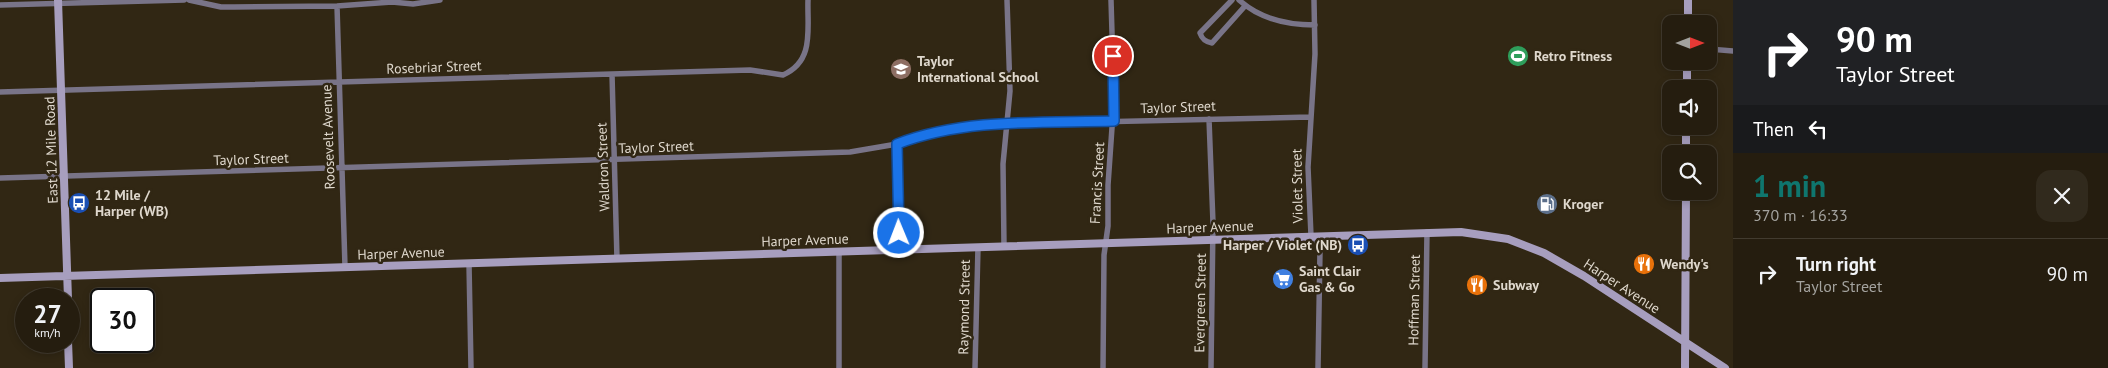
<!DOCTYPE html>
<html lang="en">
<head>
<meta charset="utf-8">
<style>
  body { margin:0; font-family:"PT Sans",sans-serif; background:#312a1d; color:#f1f3f6; height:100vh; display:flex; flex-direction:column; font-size:19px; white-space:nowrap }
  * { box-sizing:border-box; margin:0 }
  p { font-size:16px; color:#a3a29e }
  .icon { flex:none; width:28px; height:28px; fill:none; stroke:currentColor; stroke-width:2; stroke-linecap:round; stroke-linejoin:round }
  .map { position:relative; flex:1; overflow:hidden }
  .panel { display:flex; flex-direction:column; background:#251d0f; width:375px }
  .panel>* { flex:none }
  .top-card { background:#202124; color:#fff; overflow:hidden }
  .needle { width:32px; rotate:90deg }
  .tools { position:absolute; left:1662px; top:15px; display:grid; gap:10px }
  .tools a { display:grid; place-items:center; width:55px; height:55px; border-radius:10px; background:#251d0f; box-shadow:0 2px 8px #0003,0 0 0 1px #423b2f; font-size:25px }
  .speed { position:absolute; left:15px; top:288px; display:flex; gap:10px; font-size:25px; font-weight:700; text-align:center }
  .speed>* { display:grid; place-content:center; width:65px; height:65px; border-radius:50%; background:#251d0f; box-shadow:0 2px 8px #0003,0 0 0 1px #423b2f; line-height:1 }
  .speed small { font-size:12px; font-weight:400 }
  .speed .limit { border:2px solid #111; border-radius:8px; background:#fff; color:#111 }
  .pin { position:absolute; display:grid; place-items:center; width:42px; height:42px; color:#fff; margin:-21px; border:2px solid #fff; border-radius:50%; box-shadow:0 1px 5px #0007 }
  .me { position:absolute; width:55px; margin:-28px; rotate:359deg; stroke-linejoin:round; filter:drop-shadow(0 0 4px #0008) }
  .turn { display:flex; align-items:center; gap:18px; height:105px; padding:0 20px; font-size:22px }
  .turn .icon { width:65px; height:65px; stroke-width:2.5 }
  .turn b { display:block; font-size:35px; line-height:42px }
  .then { display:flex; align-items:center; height:48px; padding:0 20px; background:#0003; gap:10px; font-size:19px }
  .round { display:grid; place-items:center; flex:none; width:52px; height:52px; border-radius:15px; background:#312a1d }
  .summary { display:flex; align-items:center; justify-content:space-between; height:85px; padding:0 20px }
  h1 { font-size:30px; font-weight:700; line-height:38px; color:#0f766e }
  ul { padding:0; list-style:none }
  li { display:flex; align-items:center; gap:15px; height:70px; padding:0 20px; border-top:1px solid #423b2f }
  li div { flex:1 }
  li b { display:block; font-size:19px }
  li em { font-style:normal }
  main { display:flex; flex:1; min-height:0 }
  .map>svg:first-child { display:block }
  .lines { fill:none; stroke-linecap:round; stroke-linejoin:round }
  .minor { stroke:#797488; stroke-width:5.5 }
  .secondary { stroke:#a79ebe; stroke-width:8 }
  .route-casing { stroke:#114b97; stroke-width:12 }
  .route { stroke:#1a73e8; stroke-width:9 }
  .labels { text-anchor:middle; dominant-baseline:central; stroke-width:5; stroke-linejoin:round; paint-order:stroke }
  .poi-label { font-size:14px; font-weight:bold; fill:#dfd8cd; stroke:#312714; text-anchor:start }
  .street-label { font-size:14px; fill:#dfd8cd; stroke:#312714 }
</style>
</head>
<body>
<main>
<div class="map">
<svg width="1733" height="368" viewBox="0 0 1733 368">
  <rect width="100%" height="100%" fill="#312714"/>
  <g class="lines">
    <!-- minor -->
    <path class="minor" d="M189 0 221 7H234L337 6 392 2 413 4 440 0
      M1232 0 1200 33C1202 39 1205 42 1212 43L1245 6
      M1239 0C1260 19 1287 25 1315 25
      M1314 0 1315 54 1308 167 1311 236 1320 251 1318 368
      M0 5 184 0
      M337 6 345 267
      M1709 49 1733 51
      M612 74 617 259
      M0 92 750 70 783 75C815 61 807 29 808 0
      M1209 119 1213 223 1211 368
      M897 144 899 249
      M0 178 850 152 897 144 939 132 1007 124 1310 117
      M1004 246 1003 164 1010 91 1007 0
      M839 251V368
      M469 264 471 368
      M975 368 978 247
      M1103 368 1104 255 1108 226V185L1114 99 1111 0
      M1425 368 1427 232"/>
    <!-- secondary -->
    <path class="secondary" d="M58 0 68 299
      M1688 24V0
      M1687 89V61
      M1686 154V126
      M0 278 1461 232 1508 239 1544 253 1584 276 1725 368
      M68 341 69 368
      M1685 368 1686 191"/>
  </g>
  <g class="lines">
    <!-- route casing -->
    <g class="route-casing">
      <path id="route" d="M899 233 897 144C965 118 1042 123 1114 121L1113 56"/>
    </g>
    <!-- route -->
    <use href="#route" class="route"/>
  </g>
  <!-- icons -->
  <defs>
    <g id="stadium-disc" transform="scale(1.125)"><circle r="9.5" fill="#2e9e5b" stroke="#312714"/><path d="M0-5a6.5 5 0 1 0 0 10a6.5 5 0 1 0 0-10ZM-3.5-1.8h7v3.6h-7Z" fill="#fff"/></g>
    <g id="school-disc" transform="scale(1.125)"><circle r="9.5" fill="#8d6e63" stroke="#312714"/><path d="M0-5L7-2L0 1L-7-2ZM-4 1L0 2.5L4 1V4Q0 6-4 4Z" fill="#fff"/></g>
    <g id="bus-disc" transform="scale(1.125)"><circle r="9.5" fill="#1a4fb4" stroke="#312714"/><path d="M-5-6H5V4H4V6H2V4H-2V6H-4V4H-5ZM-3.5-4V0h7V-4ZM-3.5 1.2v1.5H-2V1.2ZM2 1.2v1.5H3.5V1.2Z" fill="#fff"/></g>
    <g id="fuel-disc" transform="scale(1.125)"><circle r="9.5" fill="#5c6f8a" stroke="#312714"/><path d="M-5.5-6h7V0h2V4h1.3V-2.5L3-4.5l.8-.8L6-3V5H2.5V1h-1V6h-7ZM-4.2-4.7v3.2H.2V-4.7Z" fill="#fff"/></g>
    <g id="restaurant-disc" transform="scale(1.125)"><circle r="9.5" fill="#e8710a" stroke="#312714"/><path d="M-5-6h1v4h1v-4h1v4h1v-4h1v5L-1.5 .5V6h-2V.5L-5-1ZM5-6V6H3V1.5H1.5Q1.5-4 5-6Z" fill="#fff"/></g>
    <g id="supermarket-disc" transform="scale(1.125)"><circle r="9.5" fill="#3f7fe0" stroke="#312714"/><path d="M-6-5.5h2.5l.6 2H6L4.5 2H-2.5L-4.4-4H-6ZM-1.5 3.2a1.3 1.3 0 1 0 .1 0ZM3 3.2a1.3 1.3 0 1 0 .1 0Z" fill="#fff"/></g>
  </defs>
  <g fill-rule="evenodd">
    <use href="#stadium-disc" x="1518" y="56"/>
    <use href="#school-disc" x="901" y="69"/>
    <use href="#bus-disc" x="79" y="203"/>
    <use href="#fuel-disc" x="1547" y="204"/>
    <use href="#bus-disc" x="1358" y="245"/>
    <use href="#restaurant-disc" x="1644" y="264"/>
    <use href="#supermarket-disc" x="1283" y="279"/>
    <use href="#restaurant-disc" x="1477" y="285"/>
  </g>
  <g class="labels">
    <!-- poi labels -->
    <g class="poi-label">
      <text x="1534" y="56">Retro Fitness</text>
      <text x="917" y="61">Taylor<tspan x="917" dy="16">International School</tspan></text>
      <text x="95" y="195">12 Mile /<tspan x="95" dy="16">Harper (WB)</tspan></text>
      <text x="1563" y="204">Kroger</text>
      <text x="1342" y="245" text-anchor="end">Harper / Violet (NB)</text>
      <text x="1660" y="264">Wendy's</text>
      <text x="1299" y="271">Saint Clair<tspan x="1299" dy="16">Gas &amp; Go</tspan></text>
      <text x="1493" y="285">Subway</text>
    </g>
    <!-- street labels -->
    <g class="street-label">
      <text transform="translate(434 67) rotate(-2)">Rosebriar Street</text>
      <text transform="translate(1178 107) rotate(-2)">Taylor Street</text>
      <text transform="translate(328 137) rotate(-92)">Roosevelt Avenue</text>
      <text transform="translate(656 147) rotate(-2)">Taylor Street</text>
      <text transform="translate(51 150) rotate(-92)">East 12 Mile Road</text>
      <text transform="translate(251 159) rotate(-2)">Taylor Street</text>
      <text transform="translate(603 167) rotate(-92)">Waldron Street</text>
      <text transform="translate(1097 183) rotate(-87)">Francis Street</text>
      <text transform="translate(1297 186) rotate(-91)">Violet Street</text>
      <text transform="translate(1210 227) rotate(-2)">Harper Avenue</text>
      <text transform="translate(805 240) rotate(-2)">Harper Avenue</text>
      <text transform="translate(401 253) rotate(-2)">Harper Avenue</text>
      <text transform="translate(1622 286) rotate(33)">Harper Avenue</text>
      <text transform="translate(1414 300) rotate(-89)">Hoffman Street</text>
      <text transform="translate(1200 303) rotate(-89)">Evergreen Street</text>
      <text transform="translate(964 307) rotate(-89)">Raymond Street</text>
    </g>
  </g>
</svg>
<div class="tools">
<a><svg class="needle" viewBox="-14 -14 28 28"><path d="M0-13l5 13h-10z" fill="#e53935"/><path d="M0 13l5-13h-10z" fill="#a3a29e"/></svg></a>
<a><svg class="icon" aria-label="sound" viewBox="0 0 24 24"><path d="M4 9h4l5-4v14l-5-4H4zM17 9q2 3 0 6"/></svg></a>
<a><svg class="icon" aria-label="search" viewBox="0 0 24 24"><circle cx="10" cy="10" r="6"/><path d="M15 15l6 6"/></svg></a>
</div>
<div class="speed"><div>27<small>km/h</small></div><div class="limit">30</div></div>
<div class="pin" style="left:1113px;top:56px;background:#d93025"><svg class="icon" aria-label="arrive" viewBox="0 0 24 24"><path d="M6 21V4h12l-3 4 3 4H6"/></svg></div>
<svg class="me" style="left:899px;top:233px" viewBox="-20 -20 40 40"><circle r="17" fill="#1a73e8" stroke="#fff" stroke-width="3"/><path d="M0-11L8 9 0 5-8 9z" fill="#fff"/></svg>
</div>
<section class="panel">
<div class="top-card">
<div class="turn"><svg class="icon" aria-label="right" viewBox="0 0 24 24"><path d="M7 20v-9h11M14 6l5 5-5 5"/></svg><div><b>90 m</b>Taylor Street</div></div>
<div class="then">Then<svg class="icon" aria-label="left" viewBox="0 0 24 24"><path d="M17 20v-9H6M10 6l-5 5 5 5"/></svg></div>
</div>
<div class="summary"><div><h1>1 min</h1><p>370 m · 16:33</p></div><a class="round"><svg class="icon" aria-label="close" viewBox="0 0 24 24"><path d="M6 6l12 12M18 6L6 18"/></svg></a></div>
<ul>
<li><svg class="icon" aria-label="right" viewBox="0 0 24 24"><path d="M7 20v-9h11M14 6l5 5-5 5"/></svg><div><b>Turn right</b><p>Taylor Street</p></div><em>90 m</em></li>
</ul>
</section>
</main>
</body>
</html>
